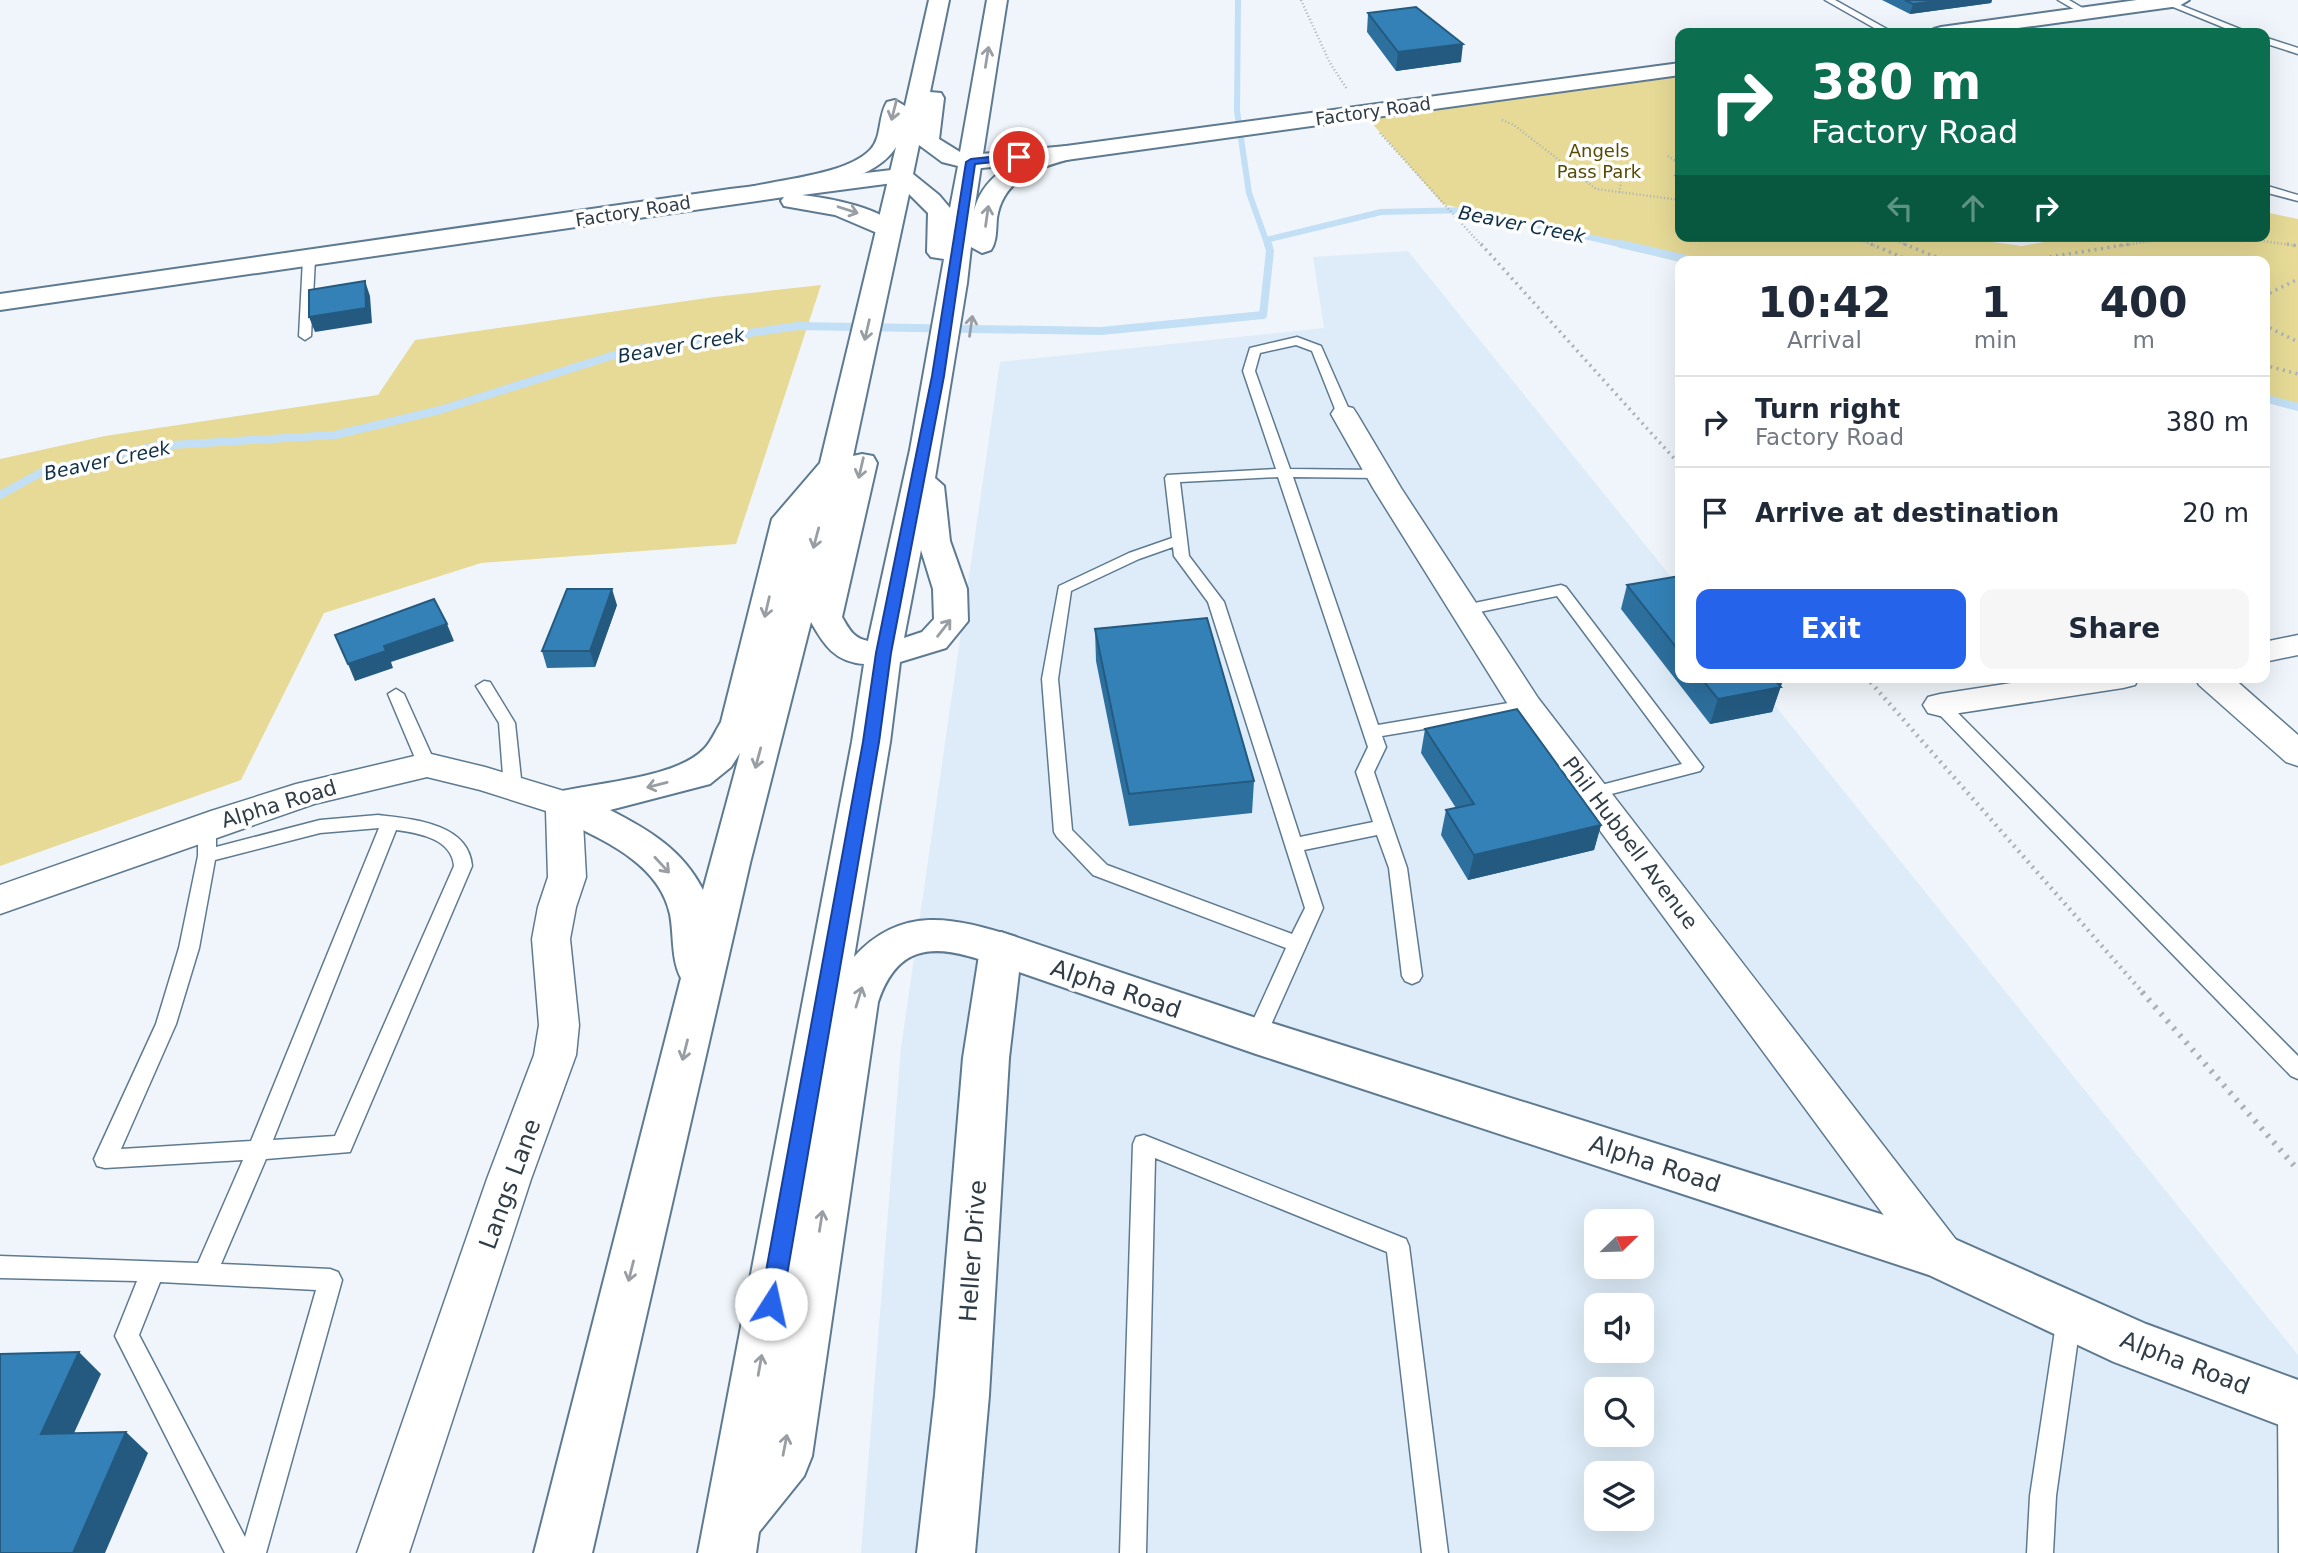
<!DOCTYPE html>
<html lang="en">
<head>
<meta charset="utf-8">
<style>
  body { margin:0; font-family:"DejaVu Sans",sans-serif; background:#f6f6f7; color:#1f2937; height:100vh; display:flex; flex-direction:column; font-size:26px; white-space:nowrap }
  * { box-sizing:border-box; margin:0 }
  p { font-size:23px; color:#747a83 }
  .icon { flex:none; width:38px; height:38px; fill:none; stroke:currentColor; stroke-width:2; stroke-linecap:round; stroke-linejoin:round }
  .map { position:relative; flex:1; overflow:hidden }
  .drawer { position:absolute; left:1675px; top:256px; width:595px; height:427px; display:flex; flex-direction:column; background:#fff; border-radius:14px; box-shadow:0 7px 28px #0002 }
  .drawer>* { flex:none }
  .guide { position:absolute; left:1675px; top:28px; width:595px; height:214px; border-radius:14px; box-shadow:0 7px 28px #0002; background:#0b6e4f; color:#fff; overflow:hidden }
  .needle { width:46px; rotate:67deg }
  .buttons { position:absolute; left:1584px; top:1209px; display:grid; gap:14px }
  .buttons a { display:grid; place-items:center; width:70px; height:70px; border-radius:14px; background:#fff; box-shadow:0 7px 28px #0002; font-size:35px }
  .pin { position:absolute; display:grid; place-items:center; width:60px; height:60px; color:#fff; margin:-30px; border:4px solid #fff; border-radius:50%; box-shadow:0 2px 7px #0007 }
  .me { position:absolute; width:77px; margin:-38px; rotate:10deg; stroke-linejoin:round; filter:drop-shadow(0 0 5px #0008) }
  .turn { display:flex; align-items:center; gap:24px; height:147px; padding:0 21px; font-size:32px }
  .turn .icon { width:91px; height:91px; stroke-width:2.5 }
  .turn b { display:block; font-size:49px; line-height:60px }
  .lanes { display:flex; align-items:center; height:66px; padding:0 21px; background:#0003; justify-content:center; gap:35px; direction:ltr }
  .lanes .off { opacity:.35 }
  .eta { display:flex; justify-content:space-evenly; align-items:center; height:119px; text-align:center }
  .eta b { font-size:42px; font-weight:800; line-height:49px }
  .action { display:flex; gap:14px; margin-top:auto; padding:14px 21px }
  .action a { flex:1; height:80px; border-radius:14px; background:#2563eb; color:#fff; font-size:28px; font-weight:800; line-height:80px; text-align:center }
  .action a+a { background:#f6f6f7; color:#1f2937 }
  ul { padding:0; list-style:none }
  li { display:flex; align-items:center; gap:21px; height:91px; padding:0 21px; border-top:2px solid #e0e1e3 }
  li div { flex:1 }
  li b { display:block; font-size:26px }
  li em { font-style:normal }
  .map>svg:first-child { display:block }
  .built { fill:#ddecf8; fill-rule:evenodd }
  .green { fill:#e6da96 }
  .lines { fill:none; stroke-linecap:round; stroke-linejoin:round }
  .stream-far1 { stroke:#c2dff6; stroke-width:6 }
  .stream { stroke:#c2dff6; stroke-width:8 }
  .lane-casing { stroke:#5e7a91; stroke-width:3 }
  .street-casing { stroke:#5e7a91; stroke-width:3 }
  .secondary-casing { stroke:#5e7a91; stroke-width:4 }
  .highway-casing { stroke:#5e7a91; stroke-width:4 }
  .path-far3 { stroke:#a9b1b8; stroke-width:2.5; stroke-dasharray:1 2.5; stroke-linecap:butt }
  .path-far2 { stroke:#a9b1b8; stroke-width:3.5; stroke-dasharray:2 4.5; stroke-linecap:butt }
  .path-far1 { stroke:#a9b1b8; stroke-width:4.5; stroke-dasharray:2 5; stroke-linecap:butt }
  .path { stroke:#a9b1b8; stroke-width:6; stroke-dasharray:2.5 7; stroke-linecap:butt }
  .lane { fill:#fff; fill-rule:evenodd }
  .street { fill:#fff; fill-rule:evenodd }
  .secondary { fill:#fff; fill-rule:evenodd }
  .highway { fill:#fff; fill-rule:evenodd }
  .wall { fill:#2d6f9d }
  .shaded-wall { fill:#245a80 }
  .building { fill:#3481b7; stroke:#245a80; stroke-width:2 }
  .oneway { stroke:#989ea3 }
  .route { fill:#2563eb; stroke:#184099; stroke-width:2 }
  .labels { text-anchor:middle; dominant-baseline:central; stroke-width:7; stroke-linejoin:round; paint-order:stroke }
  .far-street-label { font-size:18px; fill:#303d47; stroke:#fff }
  .far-park-label { font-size:18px; fill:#564a00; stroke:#fff }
  .far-water-label { font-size:19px; font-style:italic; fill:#0e2f46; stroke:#fff }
  .street-label { font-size:21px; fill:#303d47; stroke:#fff }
  .near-street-label { font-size:24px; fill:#303d47; stroke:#fff }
</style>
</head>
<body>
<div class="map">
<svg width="2298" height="1553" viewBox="0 0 2298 1553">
  <rect width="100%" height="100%" fill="#eff5fa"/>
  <!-- built -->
  <path class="built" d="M1408 251 1680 588V677H1752L2298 1355V1553H861L901 1048 1000 362 1324 328 1313 257ZM1596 1222H1642V1267H1596ZM1596 1306H1642V1351H1596ZM1596 1390H1642V1435H1596ZM1596 1474H1642V1519H1596Z"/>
  <!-- green -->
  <path class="green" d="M1680 69V236H1947L2022 246 2076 236H2264L2265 212 2298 219V410L2265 402 2264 261 1680 262 1443 204 1362 112Z
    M821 285 736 544 481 563 324 613 241 780 0 866V459L105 436 378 395 415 340 714 297Z"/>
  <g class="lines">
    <!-- stream-far1 -->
    <path class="stream-far1" d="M1238 0 1237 111 1249 193 1268 246
      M1266 240 1381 212 1468 210 1629 246"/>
    <!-- stream -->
    <path class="stream" d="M1621 244 1695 261
      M2264 398 2298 407
      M0 495 42 472 156 446 335 435 440 410 630 350 798 326 1101 331 1263 315 1270 251 1268 244"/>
    <!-- lane casing -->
    <g class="lane-casing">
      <path id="lane" d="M1825 0H1835L1894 33H1883Z
        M2058 0H2069L2091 13 2084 15Z
        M2156 0H2168L2250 33H2237Z
        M1996 23H2002L2020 33H2008L1996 27Z
        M2264 37 2298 48V54L2264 43Z
        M2264 185 2298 195V201L2264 192Z
        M309 256 315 259 311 336 305 340 299 336 303 259Z
        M1297 337 1321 346 1351 414 1344 418 1337 414 1312 351 1296 345 1260 353 1255 371 1290 469 1379 470 1386 474 1379 478 1293 477 1378 725 1526 700 1534 706 1526 712 1382 736 1386 747 1374 772 1407 868 1422 976 1419 981 1412 984 1405 981 1402 976 1389 868 1377 835 1304 850 1323 908 1266 1036 1263 1042 1256 1044 1249 1042 1246 1036 1286 948 1093 875 1057 837 1054 832 1042 679 1059 586 1129 553 1172 538 1165 478 1167 475 1276 469 1243 371 1250 348ZM1278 477 1368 747 1356 772 1373 822 1300 837 1224 602 1189 556 1180 482ZM1173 547 1174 556 1208 602 1305 908 1292 934 1107 865 1072 830 1058 679 1071 591 1139 559Z
        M1561 585 1566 587 1700 763 1703 767 1700 771 1592 799 1586 797 1583 793 1586 789 1682 764 1557 596 1465 615 1457 610 1465 605Z
        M484 681 490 682 515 723 522 788 513 794 504 788 499 723 476 686Z
        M396 689 404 694 436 765 433 769H421L418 765 388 694Z
        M1940 699 1946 701 2298 1056V1079L2291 1076 1934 709 1932 705Z
        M378 815C412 819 469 823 472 866L350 1152 266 1159 221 1264 330 1269 338 1272 342 1280 266 1553H225L115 1336 137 1281 0 1278V1256L198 1263 243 1160 105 1168 97 1166 94 1159 156 1024 179 948 198 856V826L201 821H213L216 826V847L320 820ZM379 828 251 1141 121 1149 176 1024 199 948 215 860 320 833ZM396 830C419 833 452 839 454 866L335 1136 273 1140ZM160 1282 316 1290 245 1537 139 1335Z
        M1144 1135 1406 1239 1409 1246 1448 1553H1422L1387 1252 1155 1158 1146 1553H1120L1133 1144 1136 1137Z
        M2069 1306 2077 1309 2081 1317 2056 1496 2053 1553H2027L2030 1496 2057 1317 2061 1309Z
        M2290 1395 2298 1398V1553H2279L2278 1407 2281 1398Z"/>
    </g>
    <!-- street casing -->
    <g class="street-casing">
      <path id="street" d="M1344 406 1353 408 1357 414 1401 488 1538 698 1957 1241 1964 1256 1957 1271 1941 1277 1925 1271 1514 714 1373 488 1331 414 1335 408Z
        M2298 635V655L2264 662V642Z
        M2051 677H2139L2135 685 2123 688 1940 716 1928 713 1923 705 1928 697 1940 694Z
        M2195 677H2232L2298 735V766L2286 762 2199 685Z
        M427 753 485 767 577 795 582 804 586 877 576 907 570 939 579 1025 576 1055 531 1179 409 1553H357L487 1179 534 1055 539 1025 532 939 538 907 548 877 546 811 480 790 427 777 314 804 0 914V885L211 811 296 784Z"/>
    </g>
    <!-- secondary casing -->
    <g class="secondary-casing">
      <path id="secondary" d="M2137 0H2189L2179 6 1982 33H1931L1934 29 1941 27Z
        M1680 63V75L1066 160 971 169 963 167 959 162 963 157 971 155 1066 146Z
        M900 169 908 171 912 176 908 181 802 195C829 198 885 208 901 231L898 236 889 238 835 215 784 206 781 201 784 197 0 310V294L730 189Z
        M1001 932 1256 1018 1941 1233 2146 1324 2298 1380V1432L2114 1362 1929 1275 1256 1054 1019 972 1009 1058 989 1395 975 1553H917L935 1395 963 1058 980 949 986 937Z"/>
    </g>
    <!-- highway casing -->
    <g class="highway-casing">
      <path id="highway" d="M929 0H949L930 92 941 93 944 98 939 139 960 152 987 0H1007L974 211C985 168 1027 156 1066 146L1074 148 1078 153 1074 158C1039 167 1003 178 997 218 996 229 997 241 991 250L982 253 971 247 967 283 935 478 944 486 950 541 967 589 968 621 946 648 900 662 890 742 854 957C902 904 955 918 1016 937L1022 949 1016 961C996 967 988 961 968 956 921 943 894 955 878 1002L812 1456 804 1476 759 1532 756 1553H698L852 742 864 664C835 662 824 645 811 622L750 863 592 1553H534L681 978C671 959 674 935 670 914 658 859 595 837 550 814L544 804 550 794C592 782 674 780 704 749 711 742 716 730 721 722L772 519 820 463 896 147C873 185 795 192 754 200L746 198 742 193 746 188C780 179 847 175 871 149 882 137 878 116 887 102L895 100 905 106ZM919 145 942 162 958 166 950 208 939 195 913 174ZM909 194 928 213 927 252 931 257 944 259 910 450 868 641C853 638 849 629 842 617L877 463 873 456 862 454 853 456ZM921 550 933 589 934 619 922 632 904 638ZM740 753 703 890C683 850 649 830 610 810L710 784 731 767Z"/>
    </g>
    <!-- path-far3 -->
    <path class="path-far3" d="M1301 0 1330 63 1347 89
      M1502 120 1514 125 1596 189 1680 200
      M1380 133 1482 246
      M1668 156 1680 164
      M1612 164 1622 176 1619 194
      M1680 170 1675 175 1680 182
      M1851 236 1875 246
      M1883 236 1909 246
      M2229 236 2298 246
      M2119 246 2184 236"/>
    <!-- path-far2 -->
    <path class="path-far2" d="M1481 244 1680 465
      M1871 244 1911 261
      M1904 244 1936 257 1957 261
      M2287 244 2298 246
      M2024 261 2130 244
      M2264 296 2298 279
      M2264 325 2298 342
      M2264 365 2298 374"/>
    <!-- path-far1 -->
    <path class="path-far1" d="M1866 677 2144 994"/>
    <!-- path -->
    <path class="path" d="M2142 992 2298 1170"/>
    <!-- lane -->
    <use href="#lane" class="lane"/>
    <!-- street -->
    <use href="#street" class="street"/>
    <!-- secondary -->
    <use href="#secondary" class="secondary"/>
    <!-- highway -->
    <use href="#highway" class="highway"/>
  </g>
  <!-- wall -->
  <path class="wall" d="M1882 0H1992L1991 3 1910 14Z
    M1368 13 1461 62 1396 71 1367 32Z
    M1680 576V677H1784L1772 712 1710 724 1621 609 1627 585Z
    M617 605 595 667 547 668 542 651Z
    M1095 629 1254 781 1252 813 1129 826 1096 661Z
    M1425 729 1601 825 1594 850 1468 880 1441 835 1446 810 1456 808 1421 753Z"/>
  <!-- shaded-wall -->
  <path class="shaded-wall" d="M1944 0H1992L1991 3 1910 14 1913 4Z
    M1463 44 1461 62 1396 71 1398 52Z
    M365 281 370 296 372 323 315 332 309 317Z
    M612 589 617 605 595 667 590 651Z
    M447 624 454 641 391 662 393 668 355 681 348 664 384 646Z
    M1762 677H1784L1772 712 1710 724 1718 699Z
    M1601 825 1594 850 1468 880 1474 855Z
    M79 1352 101 1374 64 1455 41 1434Z
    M126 1432 148 1453 105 1553H73Z"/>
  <!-- building -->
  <path class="building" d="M1905 0H1944L1913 4Z
    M1416 7 1463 44 1398 52 1368 13Z
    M365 281 366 308 309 317V290Z
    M1680 576V652L1627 585Z
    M567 589H612L590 651H542Z
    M434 599 447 624 384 646 386 651 348 664 335 635Z
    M1207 618 1254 781 1129 794 1095 629Z
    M1700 677H1772L1781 687 1718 699Z
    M1517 709 1601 825 1474 855 1446 810 1474 804 1425 729Z
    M79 1352 41 1434 126 1432 73 1553H0V1354Z"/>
  <!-- one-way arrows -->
  <defs><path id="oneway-shaft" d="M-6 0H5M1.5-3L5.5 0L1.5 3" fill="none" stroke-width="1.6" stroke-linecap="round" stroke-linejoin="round" transform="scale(1.75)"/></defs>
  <g class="oneway">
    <use href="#oneway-shaft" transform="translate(987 57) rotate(-81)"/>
    <use href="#oneway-shaft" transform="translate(894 110) rotate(104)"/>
    <use href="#oneway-shaft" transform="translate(848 210) rotate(18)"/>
    <use href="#oneway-shaft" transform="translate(987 216) rotate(-82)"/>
    <use href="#oneway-shaft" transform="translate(971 326) rotate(-82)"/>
    <use href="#oneway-shaft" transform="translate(867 330) rotate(103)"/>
    <use href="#oneway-shaft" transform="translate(861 468) rotate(103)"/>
    <use href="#oneway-shaft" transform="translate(816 538) rotate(105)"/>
    <use href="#oneway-shaft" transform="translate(767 607) rotate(103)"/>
    <use href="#oneway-shaft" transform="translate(944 628) rotate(-52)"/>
    <use href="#oneway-shaft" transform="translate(758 758) rotate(105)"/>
    <use href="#oneway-shaft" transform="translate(657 785) rotate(166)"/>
    <use href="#oneway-shaft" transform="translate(662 865) rotate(47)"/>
    <use href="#oneway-shaft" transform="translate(859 997) rotate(-73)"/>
    <use href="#oneway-shaft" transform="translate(685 1050) rotate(104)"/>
    <use href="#oneway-shaft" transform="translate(821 1221) rotate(-81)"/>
    <use href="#oneway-shaft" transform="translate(631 1271) rotate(104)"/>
    <use href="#oneway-shaft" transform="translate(760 1365) rotate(-80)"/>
    <use href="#oneway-shaft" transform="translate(785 1445) rotate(-79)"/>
  </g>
  <!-- route -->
  <path class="route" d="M1019 154 1022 155V159L975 164 944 376 891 653 879 742 782 1304 779 1311 771 1314 764 1311 760 1304 863 742 876 653 932 376 966 162 971 159Z"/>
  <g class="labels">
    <!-- far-street labels -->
    <g class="far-street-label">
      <text transform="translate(1373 111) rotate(-8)">Factory Road</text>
      <text transform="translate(633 211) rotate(-9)">Factory Road</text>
    </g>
    <!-- far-park labels -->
    <g class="far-park-label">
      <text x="1599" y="150">Angels<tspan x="1599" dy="21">Pass Park</tspan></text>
    </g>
    <!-- far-water labels -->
    <g class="far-water-label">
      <text transform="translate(1522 224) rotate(11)">Beaver Creek</text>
      <text transform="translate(681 345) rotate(-10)">Beaver Creek</text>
      <text transform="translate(107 460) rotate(-12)">Beaver Creek</text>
    </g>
    <!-- street labels -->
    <g class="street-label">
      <text transform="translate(279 804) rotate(-17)">Alpha Road</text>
      <text transform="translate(1630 843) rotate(53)">Phil Hubbell Avenue</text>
    </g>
    <!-- near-street labels -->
    <g class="near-street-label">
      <text transform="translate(1116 989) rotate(19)">Alpha Road</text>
      <text transform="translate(1655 1164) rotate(18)">Alpha Road</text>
      <text transform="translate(510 1184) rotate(-70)">Langs Lane</text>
      <text transform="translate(973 1251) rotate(-86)">Heller Drive</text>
      <text transform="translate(2185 1363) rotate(21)">Alpha Road</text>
    </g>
  </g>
</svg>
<div class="buttons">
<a><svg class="needle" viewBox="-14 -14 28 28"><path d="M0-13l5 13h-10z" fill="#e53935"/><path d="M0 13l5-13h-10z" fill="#747a83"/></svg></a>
<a><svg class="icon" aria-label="sound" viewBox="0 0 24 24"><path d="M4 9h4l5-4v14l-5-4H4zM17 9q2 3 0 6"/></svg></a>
<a><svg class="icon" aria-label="search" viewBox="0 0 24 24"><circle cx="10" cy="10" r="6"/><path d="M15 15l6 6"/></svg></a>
<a><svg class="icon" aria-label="layers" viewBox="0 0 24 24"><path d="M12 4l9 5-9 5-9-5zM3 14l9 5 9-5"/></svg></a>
</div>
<div class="pin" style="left:1019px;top:157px;background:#d93025"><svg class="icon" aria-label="arrive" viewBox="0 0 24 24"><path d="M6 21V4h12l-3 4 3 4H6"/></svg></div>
<svg class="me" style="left:771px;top:1304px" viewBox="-20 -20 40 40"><circle r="19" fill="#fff"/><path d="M0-13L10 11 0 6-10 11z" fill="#2563eb"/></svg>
<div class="guide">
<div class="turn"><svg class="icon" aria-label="right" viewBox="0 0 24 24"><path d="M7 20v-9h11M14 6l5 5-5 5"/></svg><div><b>380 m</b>Factory Road</div></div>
<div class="lanes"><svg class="icon off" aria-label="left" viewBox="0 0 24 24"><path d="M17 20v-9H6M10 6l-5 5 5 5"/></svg><svg class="icon off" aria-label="ahead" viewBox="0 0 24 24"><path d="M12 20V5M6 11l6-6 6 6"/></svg><svg class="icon" aria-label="right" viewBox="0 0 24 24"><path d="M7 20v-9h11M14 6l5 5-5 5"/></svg></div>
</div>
<section class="drawer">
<div class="eta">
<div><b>10:42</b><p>Arrival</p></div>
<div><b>1</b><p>min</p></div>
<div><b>400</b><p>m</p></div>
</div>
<ul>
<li><svg class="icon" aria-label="right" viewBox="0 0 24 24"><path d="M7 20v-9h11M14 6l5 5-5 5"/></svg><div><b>Turn right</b><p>Factory Road</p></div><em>380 m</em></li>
<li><svg class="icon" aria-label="arrive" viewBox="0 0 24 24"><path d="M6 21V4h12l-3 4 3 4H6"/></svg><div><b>Arrive at destination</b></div><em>20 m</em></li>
</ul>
<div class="action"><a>Exit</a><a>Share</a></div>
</section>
</div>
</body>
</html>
